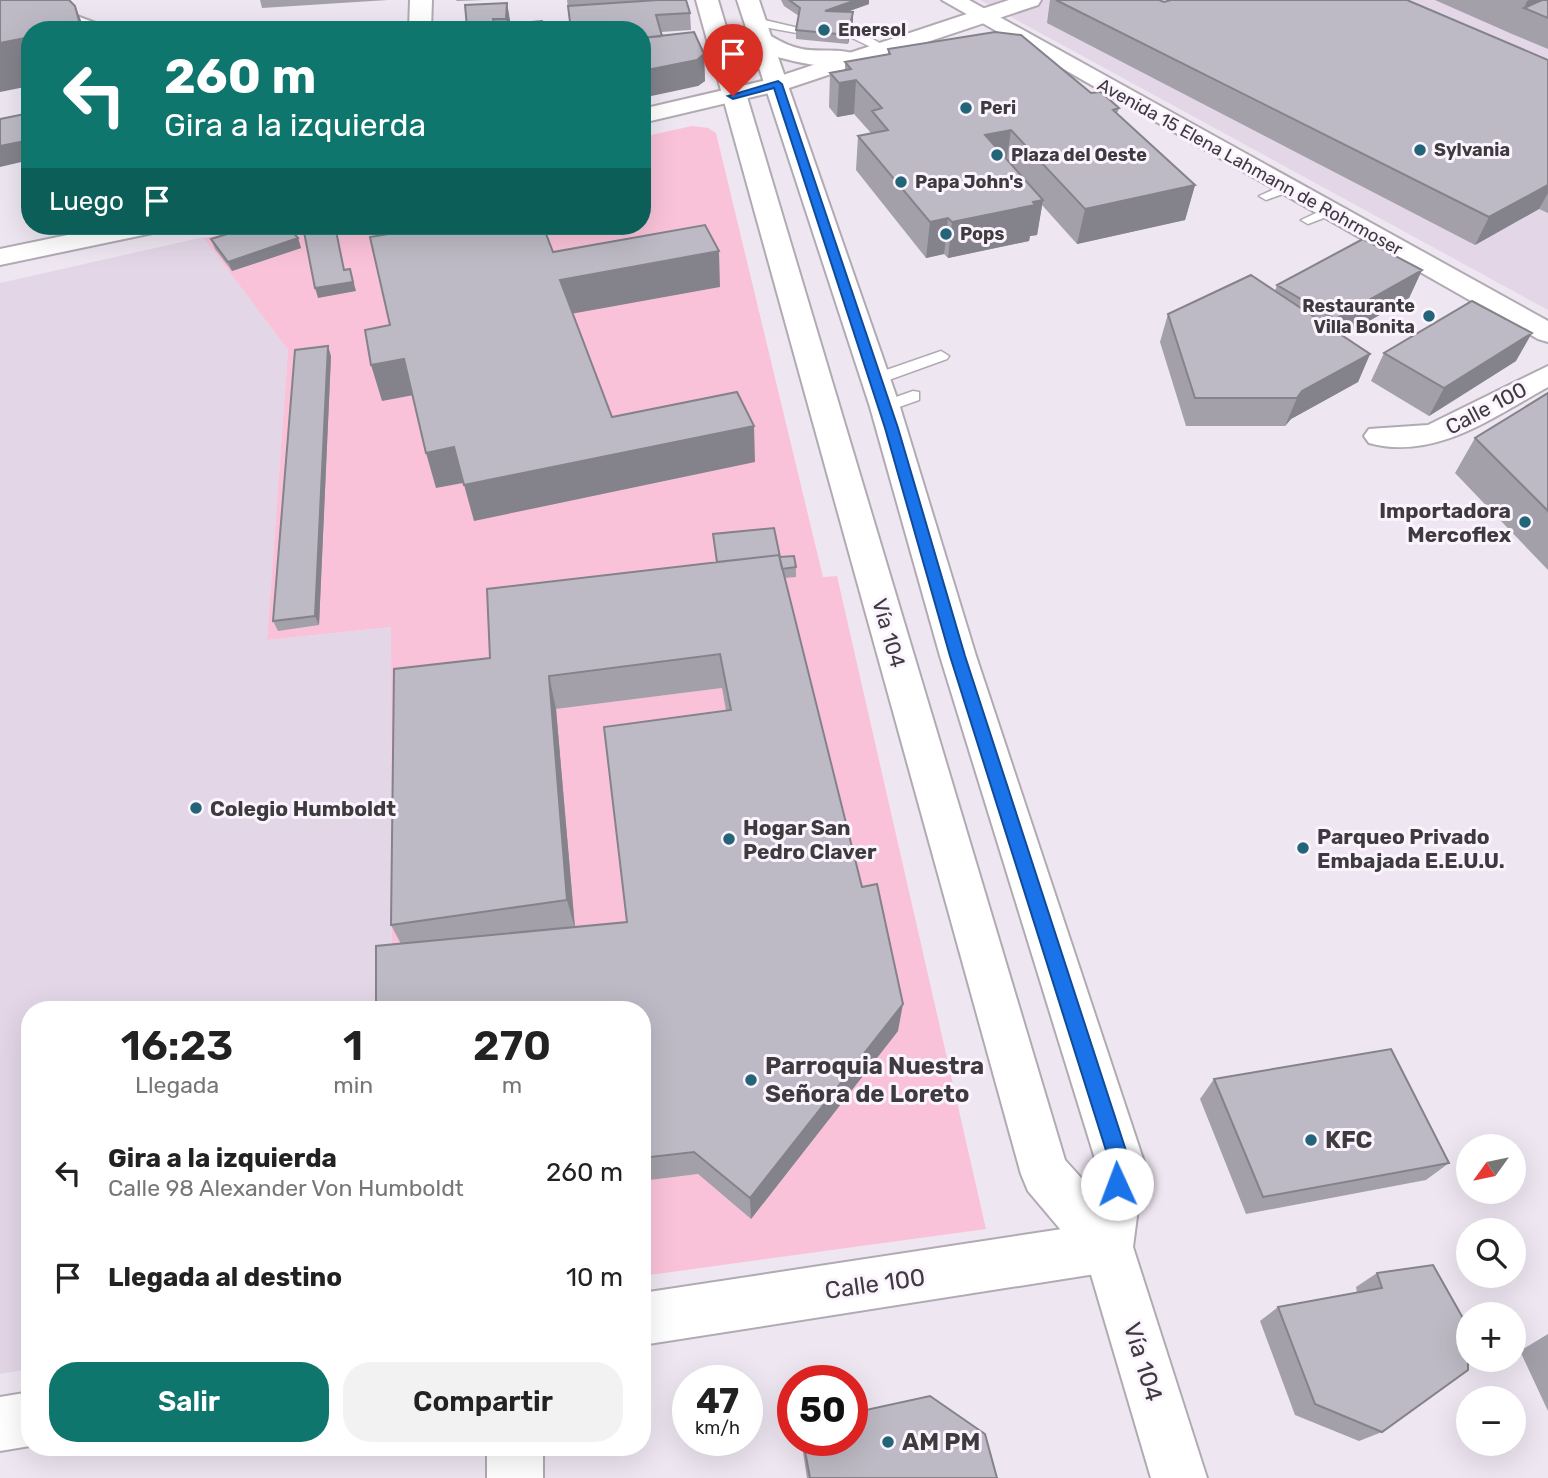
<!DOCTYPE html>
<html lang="es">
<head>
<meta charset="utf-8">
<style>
  body { margin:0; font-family:Rubik,sans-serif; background:#f2f2f2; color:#222; height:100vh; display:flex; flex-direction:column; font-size:26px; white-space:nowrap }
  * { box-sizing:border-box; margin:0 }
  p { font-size:23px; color:#767676 }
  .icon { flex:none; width:38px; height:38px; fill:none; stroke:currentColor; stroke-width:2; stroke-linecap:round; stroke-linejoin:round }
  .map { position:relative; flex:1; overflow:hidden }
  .sheet { position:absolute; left:21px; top:1001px; width:630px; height:455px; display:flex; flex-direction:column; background:#fff; border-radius:28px; box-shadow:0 7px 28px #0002 }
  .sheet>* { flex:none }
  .top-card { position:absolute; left:21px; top:21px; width:630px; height:214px; border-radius:28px; box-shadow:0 7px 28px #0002; background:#0f766e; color:#fff; overflow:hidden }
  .needle { width:46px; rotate:237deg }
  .buttons { position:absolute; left:1456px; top:1134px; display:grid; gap:14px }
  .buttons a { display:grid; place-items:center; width:70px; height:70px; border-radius:50%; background:#fff; box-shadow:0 7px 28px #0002; font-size:35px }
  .speed { position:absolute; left:672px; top:1365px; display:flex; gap:14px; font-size:35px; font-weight:700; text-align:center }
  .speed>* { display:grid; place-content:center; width:91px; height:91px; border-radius:50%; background:#fff; box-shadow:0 7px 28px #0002; line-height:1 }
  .speed small { font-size:18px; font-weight:400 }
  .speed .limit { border:10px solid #d22; background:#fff; color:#111 }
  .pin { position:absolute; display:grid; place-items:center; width:60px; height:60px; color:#fff; margin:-72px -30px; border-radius:50% 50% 50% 0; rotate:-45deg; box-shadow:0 0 7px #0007 }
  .pin .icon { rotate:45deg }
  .me { position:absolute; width:77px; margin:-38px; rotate:358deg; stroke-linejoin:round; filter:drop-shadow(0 0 5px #0008) }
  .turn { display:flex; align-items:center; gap:24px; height:147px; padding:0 28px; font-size:32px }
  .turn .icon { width:91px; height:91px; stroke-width:2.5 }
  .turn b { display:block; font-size:49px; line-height:60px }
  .then { display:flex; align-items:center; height:66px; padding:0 28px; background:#0003; gap:14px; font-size:26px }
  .eta { display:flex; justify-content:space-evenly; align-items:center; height:119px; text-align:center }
  .eta b { font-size:42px; font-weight:600; line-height:49px }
  .action { display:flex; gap:14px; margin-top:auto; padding:14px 28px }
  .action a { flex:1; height:80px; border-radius:28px; background:#0f766e; color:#fff; font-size:28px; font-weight:600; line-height:80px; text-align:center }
  .action a+a { background:#f2f2f2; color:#222 }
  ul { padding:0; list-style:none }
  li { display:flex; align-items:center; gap:21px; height:105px; padding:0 28px }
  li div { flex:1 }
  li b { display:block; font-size:26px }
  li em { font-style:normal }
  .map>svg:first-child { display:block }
  .built { fill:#e3d7e7 }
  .green { fill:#fac2d8; fill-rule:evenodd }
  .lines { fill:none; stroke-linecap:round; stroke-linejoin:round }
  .service-casing { stroke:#b1aab3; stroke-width:3 }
  .minor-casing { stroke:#b1aab3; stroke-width:4 }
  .tertiary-casing { stroke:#b1aab3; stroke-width:4 }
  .secondary-casing { stroke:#b1aab3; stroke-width:4 }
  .service { fill:#fff; fill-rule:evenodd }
  .minor { fill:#fff; fill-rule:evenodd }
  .tertiary { fill:#fff; fill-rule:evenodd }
  .secondary { fill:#fff; fill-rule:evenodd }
  .wall { fill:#a3a0a9; fill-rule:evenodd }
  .shaded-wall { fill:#84828a }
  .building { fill:#bdbac5; stroke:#84828a; stroke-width:2 }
  .route { fill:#1a73e8; stroke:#114b97; stroke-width:2 }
  .poi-dot { fill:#236478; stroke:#fbf4fe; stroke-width:2.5 }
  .labels { text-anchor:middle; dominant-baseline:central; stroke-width:6; stroke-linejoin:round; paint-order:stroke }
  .far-poi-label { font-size:18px; font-weight:bold; fill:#3e3b3f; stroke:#fbf4fe; text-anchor:start }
  .far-street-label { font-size:18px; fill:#3e3b3f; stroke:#fbf4fe }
  .street-label { font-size:21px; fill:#3e3b3f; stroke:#fbf4fe }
  .poi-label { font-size:21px; font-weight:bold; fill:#3e3b3f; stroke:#fbf4fe; text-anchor:start }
  .near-poi-label { font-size:24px; font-weight:bold; fill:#3e3b3f; stroke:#fbf4fe; text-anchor:start }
  .near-street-label { font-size:24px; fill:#3e3b3f; stroke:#fbf4fe }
</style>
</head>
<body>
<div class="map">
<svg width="1548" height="1478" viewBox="0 0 1548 1478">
  <rect width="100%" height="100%" fill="#eee6f1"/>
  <!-- built -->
  <path class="built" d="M980 0H1548V310Z
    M204 237 288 350 267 640 391 627 392 1010H30V1369L0 1374V283Z"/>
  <!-- green -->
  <path class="green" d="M692 126 708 128 716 133 823 577 837 576 986 1229 642 1276V1181L698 1174 751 1219 858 917 778 590 497 624 556 709 722 688 732 743 633 951 392 975 391 627 267 640 288 350 204 238 256 226H642V137ZM706 261 565 315 617 453 436 488 414 395 382 400 400 361Z"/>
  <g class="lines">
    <!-- service casing -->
    <g class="service-casing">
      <path id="service" d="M756 18 803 29 797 33 752 25 750 22Z
        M848 30H856L889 48 879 51 848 36Z
        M1286 184 1293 188 1291 191 1266 200 1259 196Z
        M1329 207 1336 211 1334 214 1308 224 1301 220Z
        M941 351 949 356 947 359 875 385 867 380 869 376Z
        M913 391 919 392V400L885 412 877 407 879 403Z"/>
    </g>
    <!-- minor casing -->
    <g class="minor-casing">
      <path id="minor" d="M410 0H432L431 30H409Z
        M942 0H969L1548 321V342L1538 339Z
        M0 6 55 8 101 25 104 30H74L52 20 0 18Z
        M1548 366V387C1493 417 1435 461 1369 443L1364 436 1369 429 1428 425Z
        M1108 1222 1126 1229 1133 1247 1126 1265 1108 1272 642 1345V1293Z
        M30 1392V1446L0 1451V1397Z
        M487 1447H543V1478H487Z"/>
    </g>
    <!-- tertiary casing -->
    <g class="tertiary-casing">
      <path id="tertiary" d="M1009 0H1041L1038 5 786 89 642 123V109L771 79Z
        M111 226H161L157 232 148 234 0 265V249Z"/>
    </g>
    <!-- secondary casing -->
    <g class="secondary-casing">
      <path id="secondary" d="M696 0H718L1065 1160 1092 1190 1096 1162 940 656 870 407 737 0H759L771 36C781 42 791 47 802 49 818 53 852 46 861 59 850 75 795 62 778 57L900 407 976 656 1144 1162 1133 1247 1207 1478H1151L1087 1261 1028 1191 1021 1174Z"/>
    </g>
    <!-- service -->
    <use href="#service" class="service"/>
    <!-- minor -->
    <use href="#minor" class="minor"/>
    <!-- tertiary -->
    <use href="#tertiary" class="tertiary"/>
    <!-- secondary -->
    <use href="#secondary" class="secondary"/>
  </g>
  <!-- wall -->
  <path class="wall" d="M260 0H388L262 8Z
    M456 0H484L457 1Z
    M567 0H686L690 13 691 30 661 32 662 36 704 54 705 81 698 86 642 30H571Z
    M781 0H869V4L847 12 853 21 848 44 796 39V30L799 16 784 6Z
    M1050 0H1159L1164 2 1169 1 1167 0H1407L1548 60V213L1539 209 1475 245 1047 23Z
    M1435 0H1548V49L1512 34Z
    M507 3 510 24 467 27Z
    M888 49 1091 93 1119 108 1117 114 1195 185 1185 220 1077 244 1042 205 1037 235 1030 236 1029 241 948 258 944 254 926 258 856 170 858 136 871 133 854 114 837 117 829 107 830 73 845 70V62L888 54Z
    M298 238 301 248 232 271 215 249 211 239Z
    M1422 270 1409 298 1343 336 1370 354 1358 382 1291 419 1285 426H1186L1160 342 1168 314 1275 291 1277 285Z
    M1384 353 1516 361 1429 416 1371 381Z
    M331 356 319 625 278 631 273 621Z
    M1548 393V570L1455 473 1475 438Z
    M713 534 780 557 796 567V577L784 578 898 1031 751 1219 698 1174 642 1181V1010L401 944 391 925 490 658 716 562ZM722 688 726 711 627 922 575 927 556 709Z
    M1214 1079 1449 1163 1426 1180 1246 1214 1200 1099Z
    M1433 1265 1382 1432 1359 1441 1295 1415 1260 1321 1278 1307 1357 1293 1356 1287 1377 1273Z
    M1548 1334V1411L1520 1351Z
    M801 1440H852L997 1478H807Z"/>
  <!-- shaded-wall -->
  <path class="shaded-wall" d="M856 0H869V4L824 20 825 11Z
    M1529 0H1548L1524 8 1527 1Z
    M507 3 510 20 509 30H508L506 19Z
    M75 6 85 30H73Z
    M853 12V21L848 44V35Z
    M30 37V86L0 92V43Z
    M704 54 705 81 698 86 642 98V71Z
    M856 80 854 114 837 117 839 83Z
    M1011 130 1006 165 985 135Z
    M30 140V160L0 167V146Z
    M1195 185 1185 220 1077 244 1085 209Z
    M1548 185V193L1539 209 1475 245 1489 217Z
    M1043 200 1037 235 1030 236 1029 241 948 258 952 222Z
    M948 218 944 254 926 258 930 222Z
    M341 226H376L343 233Z
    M298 238 301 248 232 271 228 262Z
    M719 251 720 287 565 315 560 280Z
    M350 269 356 291 318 298 315 288Z
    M1422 270 1409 298 1324 347 1335 319Z
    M1532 333 1516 361 1429 416 1444 388Z
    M328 346 331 356 319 625 315 616Z
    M1370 354 1358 382 1291 419 1285 426 1297 398 1302 391Z
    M404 359 414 395 382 401 371 365Z
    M754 426 755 462 474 521 464 485Z
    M454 447 463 483 436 488 426 453Z
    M549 676 556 709 575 929 567 900Z
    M903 1004 898 1031 751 1219 750 1198Z"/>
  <!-- building -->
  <path class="building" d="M0 0H69L75 6 81 28 73 30H30V37L0 43Z
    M658 0H686L690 13 656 15 662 36 642 38V30H571L568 6Z
    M789 0H856L825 11 853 12 848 35 796 30 800 8Z
    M1056 0H1159L1164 2 1171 0H1407L1548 60V185L1489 217Z
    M1542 0H1548V18L1524 8Z
    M507 3 506 19H493L495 25 542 21 544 30H459V28L467 27 465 5Z
    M694 32 704 54 697 60 642 71V38Z
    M995 32 1021 35 1091 93 1101 92 1119 108 1113 110 1195 185 1085 209 1011 130 985 135 1043 200 1033 202 1035 205 952 222 948 218 930 222 858 136 888 130 872 111 882 108 856 80 839 83 830 73 851 69 845 62 890 54 888 49Z
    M30 113V140L0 146V119Z
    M705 225 719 251 560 280 612 417 737 392 754 426 464 485 454 447 426 453 404 359 371 365 365 330 390 325 370 237 437 226H543L553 252Z
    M253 226H287L298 238 228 262 211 239Z
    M335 226 344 270 350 269 353 282 315 288 304 232Z
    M1363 239 1422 270 1335 319 1277 285Z
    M1251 275 1370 354 1302 391 1297 398H1195L1168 314Z
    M1472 301 1532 333 1444 388 1384 353Z
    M328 346 315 616 273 621 295 350Z
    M1548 393V511L1475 438Z
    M774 528 780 557 794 556 796 567 782 569 779 555 717 562 713 534Z
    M779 555 862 887 877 884 903 1004 750 1198 694 1152 642 1158V1010H376V946L627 922 604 727 731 710 720 654 549 676 567 900 391 925 394 669 490 658 487 589Z
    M1391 1049 1449 1163 1263 1197 1214 1079Z
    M1433 1265 1468 1327V1370L1382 1432 1315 1404 1278 1307 1382 1288 1377 1273Z
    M930 1396 985 1434 997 1478H810L803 1440H852V1413Z"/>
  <!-- route -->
  <path class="route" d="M778 81 782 84 898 428 965 656 1130 1163 1124 1191 1117 1194 1110 1191 1107 1184 1110 1163 950 656 885 428 774 88 733 99 728 96Z"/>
  <!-- markers -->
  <g class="poi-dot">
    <circle cx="824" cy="30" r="7"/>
    <circle cx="966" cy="108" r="7"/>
    <circle cx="1420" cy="150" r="7"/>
    <circle cx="997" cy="155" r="7"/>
    <circle cx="901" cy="182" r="7"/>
    <circle cx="946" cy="234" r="7"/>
    <circle cx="1429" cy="316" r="7"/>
    <circle cx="1525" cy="522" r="7"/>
    <circle cx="196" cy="808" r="7"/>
    <circle cx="729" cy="839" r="7"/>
    <circle cx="1303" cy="848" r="7"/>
    <circle cx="751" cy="1080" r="7"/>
    <circle cx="1311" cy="1140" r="7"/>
    <circle cx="888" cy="1442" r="7"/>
  </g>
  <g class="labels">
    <!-- far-poi labels -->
    <g class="far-poi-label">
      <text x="838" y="30">Enersol</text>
      <text x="980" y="108">Peri</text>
      <text x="1434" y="150">Sylvania</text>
      <text x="1011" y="155">Plaza del Oeste</text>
      <text x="915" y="182">Papa John's</text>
      <text x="960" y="234">Pops</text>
      <text x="1415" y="306" text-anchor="end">Restaurante<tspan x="1415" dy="21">Villa Bonita</tspan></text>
    </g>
    <!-- far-street labels -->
    <g class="far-street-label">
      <text transform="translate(1250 167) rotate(29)">Avenida 15 Elena Lahmann de Rohrmoser</text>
    </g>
    <!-- street labels -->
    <g class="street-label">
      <text transform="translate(1486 408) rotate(-28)">Calle 100</text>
      <text transform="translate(889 633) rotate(74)">Vía 104</text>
    </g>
    <!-- poi labels -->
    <g class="poi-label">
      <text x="1511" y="510" text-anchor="end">Importadora<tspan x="1511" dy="24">Mercoflex</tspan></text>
      <text x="210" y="808">Colegio Humboldt</text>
      <text x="743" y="827">Hogar San<tspan x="743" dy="24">Pedro Claver</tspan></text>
      <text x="1317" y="836">Parqueo Privado<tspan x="1317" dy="24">Embajada E.E.U.U.</tspan></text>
    </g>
    <!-- near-poi labels -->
    <g class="near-poi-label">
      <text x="765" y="1066">Parroquia Nuestra<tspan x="765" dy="28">Señora de Loreto</tspan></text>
      <text x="1325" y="1140">KFC</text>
      <text x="902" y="1442">AM PM</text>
    </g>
    <!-- near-street labels -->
    <g class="near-street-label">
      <text transform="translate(875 1284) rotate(-8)">Calle 100</text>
      <text transform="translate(1143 1362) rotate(73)">Vía 104</text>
    </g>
  </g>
</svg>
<div class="buttons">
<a><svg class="needle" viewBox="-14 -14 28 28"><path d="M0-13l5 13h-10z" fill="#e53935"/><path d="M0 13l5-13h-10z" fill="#767676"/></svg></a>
<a><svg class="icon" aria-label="search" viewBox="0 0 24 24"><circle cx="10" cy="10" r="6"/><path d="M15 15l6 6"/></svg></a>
<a>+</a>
<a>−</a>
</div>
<div class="speed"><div>47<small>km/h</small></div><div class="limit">50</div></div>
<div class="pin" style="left:733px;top:96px;background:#d93025"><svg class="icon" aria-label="arrive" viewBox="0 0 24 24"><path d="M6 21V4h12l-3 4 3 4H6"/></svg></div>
<svg class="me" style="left:1117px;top:1184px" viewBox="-20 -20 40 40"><circle r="19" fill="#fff"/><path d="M0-13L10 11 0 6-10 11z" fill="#1a73e8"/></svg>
<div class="top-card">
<div class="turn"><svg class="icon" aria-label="left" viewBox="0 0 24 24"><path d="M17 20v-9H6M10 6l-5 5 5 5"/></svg><div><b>260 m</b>Gira a la izquierda</div></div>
<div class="then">Luego<svg class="icon" aria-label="arrive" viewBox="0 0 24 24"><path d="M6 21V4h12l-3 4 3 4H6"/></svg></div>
</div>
<section class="sheet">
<div class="eta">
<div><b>16:23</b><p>Llegada</p></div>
<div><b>1</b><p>min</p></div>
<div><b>270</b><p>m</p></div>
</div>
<ul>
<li><svg class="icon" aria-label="left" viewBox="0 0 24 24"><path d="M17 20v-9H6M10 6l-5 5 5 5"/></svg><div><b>Gira a la izquierda</b><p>Calle 98 Alexander Von Humboldt</p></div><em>260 m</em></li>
<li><svg class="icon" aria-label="arrive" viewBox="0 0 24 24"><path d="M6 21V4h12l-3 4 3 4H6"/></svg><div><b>Llegada al destino</b></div><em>10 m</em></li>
</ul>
<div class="action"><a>Salir</a><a>Compartir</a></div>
</section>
</div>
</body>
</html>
